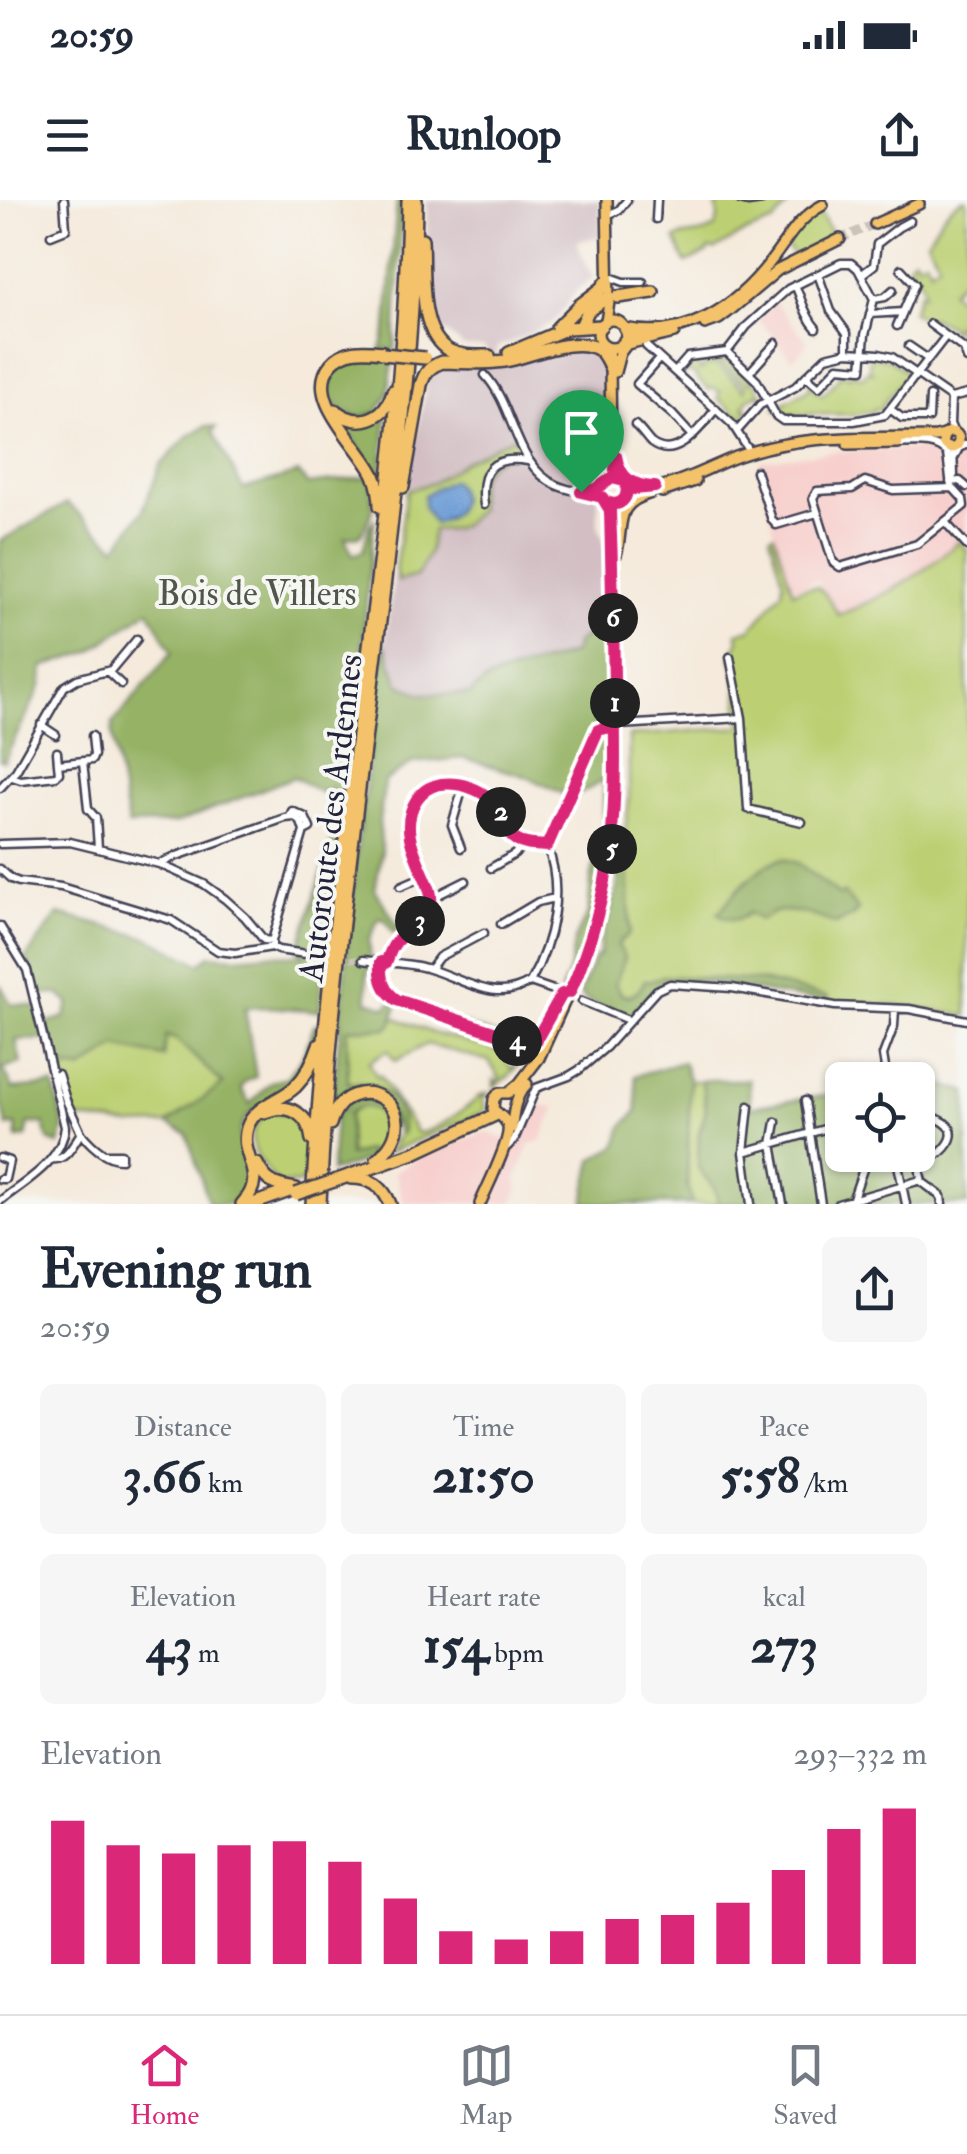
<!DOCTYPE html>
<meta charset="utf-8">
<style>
:root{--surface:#fff;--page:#f6f6f7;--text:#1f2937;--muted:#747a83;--line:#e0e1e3;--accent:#db2777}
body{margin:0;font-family:"IM FELL Double Pica",serif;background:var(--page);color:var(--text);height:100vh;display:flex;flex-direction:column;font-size:38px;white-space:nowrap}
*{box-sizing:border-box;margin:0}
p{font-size:32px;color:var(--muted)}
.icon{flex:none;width:55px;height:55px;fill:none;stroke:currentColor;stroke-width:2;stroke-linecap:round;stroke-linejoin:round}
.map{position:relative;height:1004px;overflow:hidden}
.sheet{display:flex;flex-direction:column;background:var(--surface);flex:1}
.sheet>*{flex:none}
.buttons{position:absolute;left:825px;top:862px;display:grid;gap:20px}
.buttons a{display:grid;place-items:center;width:110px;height:110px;border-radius:15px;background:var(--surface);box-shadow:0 2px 8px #0004;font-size:50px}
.pin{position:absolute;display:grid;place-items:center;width:85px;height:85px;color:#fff;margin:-102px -42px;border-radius:50% 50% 50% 0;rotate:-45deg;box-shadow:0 0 10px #0007}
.pin .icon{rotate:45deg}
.km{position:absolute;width:50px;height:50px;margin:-25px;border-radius:50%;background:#222;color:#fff;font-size:28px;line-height:50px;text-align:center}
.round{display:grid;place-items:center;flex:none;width:105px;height:105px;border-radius:15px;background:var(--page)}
.summary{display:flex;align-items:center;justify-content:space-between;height:170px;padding:0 40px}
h1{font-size:55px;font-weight:700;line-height:75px}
.metrics{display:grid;grid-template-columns:repeat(3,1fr);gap:15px;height:170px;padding:10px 40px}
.metrics div{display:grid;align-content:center;border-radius:15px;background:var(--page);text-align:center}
.metrics b{font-size:50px;font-weight:700}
.metrics small{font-size:28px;font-weight:400}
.metrics p{font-size:28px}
.chart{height:280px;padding:20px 40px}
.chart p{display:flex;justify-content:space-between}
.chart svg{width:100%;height:180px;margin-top:10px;stroke:var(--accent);stroke-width:6}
.status{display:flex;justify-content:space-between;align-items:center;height:70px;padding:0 50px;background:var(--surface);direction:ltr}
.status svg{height:28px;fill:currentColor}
header{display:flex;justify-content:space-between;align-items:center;height:130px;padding:0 40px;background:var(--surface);font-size:45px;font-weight:700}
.menu{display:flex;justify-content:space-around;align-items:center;height:140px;border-top:2px solid var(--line);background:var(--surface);font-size:28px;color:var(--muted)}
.menu a{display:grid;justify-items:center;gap:5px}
.menu .active{color:var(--accent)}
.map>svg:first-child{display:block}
.built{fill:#f7d0cd}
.industrial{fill:#d2bec3}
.green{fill:#bcd073;stroke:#6f7957;stroke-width:2.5}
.forest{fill:#95b265;stroke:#5c6a50;stroke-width:2.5}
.water{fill:#6c9bd5;stroke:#475e88;stroke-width:2.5}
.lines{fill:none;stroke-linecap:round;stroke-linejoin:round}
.stream{stroke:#6c9bd5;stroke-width:2.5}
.minor-tunnel{stroke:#cbc2bb;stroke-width:6;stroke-dasharray:6 3;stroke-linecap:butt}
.major-tunnel{stroke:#cbc2bb;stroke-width:9;stroke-dasharray:9 4.5;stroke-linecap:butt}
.minor-casing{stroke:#424053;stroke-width:11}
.major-casing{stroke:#424053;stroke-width:14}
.highway-casing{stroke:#424053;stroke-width:16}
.minor{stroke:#fff;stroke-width:6}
.major{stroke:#f3c26a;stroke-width:9}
.highway{stroke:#f3c26a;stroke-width:11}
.highway-bridge-casing{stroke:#424053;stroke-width:16;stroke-linecap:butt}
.highway-bridge{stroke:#f3c26a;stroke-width:11}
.route-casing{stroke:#fff;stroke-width:20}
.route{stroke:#db2777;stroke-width:12}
.labels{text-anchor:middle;stroke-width:8;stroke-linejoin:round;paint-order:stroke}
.park-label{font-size:35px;fill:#50564c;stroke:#f6f6f2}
.street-label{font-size:35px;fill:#22223b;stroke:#f6f6f2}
</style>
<div class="status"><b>20:59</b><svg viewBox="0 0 49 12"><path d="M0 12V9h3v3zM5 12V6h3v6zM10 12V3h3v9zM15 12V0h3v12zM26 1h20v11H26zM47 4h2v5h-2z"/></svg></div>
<header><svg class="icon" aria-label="menu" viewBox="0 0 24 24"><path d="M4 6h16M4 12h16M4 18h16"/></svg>Runloop<svg class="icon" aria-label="share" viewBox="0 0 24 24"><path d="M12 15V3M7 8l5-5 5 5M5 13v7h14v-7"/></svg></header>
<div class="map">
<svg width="967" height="1004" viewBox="0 0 967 1004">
<rect width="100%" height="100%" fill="#f6f6f2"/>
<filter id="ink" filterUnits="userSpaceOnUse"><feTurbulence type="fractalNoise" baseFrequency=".01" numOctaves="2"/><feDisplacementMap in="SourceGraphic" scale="20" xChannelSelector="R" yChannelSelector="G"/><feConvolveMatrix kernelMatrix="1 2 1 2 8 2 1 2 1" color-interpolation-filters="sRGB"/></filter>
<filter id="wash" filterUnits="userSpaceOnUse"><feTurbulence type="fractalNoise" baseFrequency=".0048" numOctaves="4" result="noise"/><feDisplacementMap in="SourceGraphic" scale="40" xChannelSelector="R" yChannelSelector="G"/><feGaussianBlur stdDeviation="2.25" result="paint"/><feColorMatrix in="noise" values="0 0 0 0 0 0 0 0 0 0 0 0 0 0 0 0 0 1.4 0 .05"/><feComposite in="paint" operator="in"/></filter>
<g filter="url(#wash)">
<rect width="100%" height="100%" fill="#f5eadb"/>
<path class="built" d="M 775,102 L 808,142 L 801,152 L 792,160 L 758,119 Z
M 967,247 L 967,366 L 848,432 L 817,379 L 794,389 L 774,331 L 758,268 L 761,261 L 836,251 Z
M 531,905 L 556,907 L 541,941 L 530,944 L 516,980 L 519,988 L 512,1004 L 404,1004 L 395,972 L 417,958 L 485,932 L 513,942 Z"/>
<path class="industrial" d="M 426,0 L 600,0 L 600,36 L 576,42 L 593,78 L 576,90 L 565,108 L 553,122 L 510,143 L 498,146 L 496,153 L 497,164 L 537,154 L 572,150 L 590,151 L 601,156 L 604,166 L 607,263 L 603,277 L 598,284 L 598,325 L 607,351 L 603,376 L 610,426 L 589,434 L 576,443 L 575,452 L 560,459 L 522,468 L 478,483 L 471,494 L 452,495 L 421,494 L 399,484 L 385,445 L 402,315 L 428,177 L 435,169 L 489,153 L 483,147 L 464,147 L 446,132 L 434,129 L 431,122 Z"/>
<path class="green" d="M 716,0 L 729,0 L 748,5 L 769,0 L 792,0 L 774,22 L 742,34 L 715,50 L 710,49 L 707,53 L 686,63 L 675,39 C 685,33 700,38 716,27 L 718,18 Z
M 964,0 L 967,0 L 967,73 L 951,91 L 967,107 L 967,143 L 956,134 L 958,128 L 956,125 L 950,132 L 951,128 C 944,122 937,122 931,117 L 928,121 L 912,112 L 920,92 L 923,94 C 925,80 915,76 908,64 L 914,57 L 918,63 L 925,59 L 931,69 L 939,62 L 927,41 C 937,25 946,6 964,0 Z
M 817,11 L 820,12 L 834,39 L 796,57 L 787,48 L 789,37 Z
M 725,155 L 723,158 L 726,157 L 729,162 L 735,164 L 734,167 L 737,166 L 740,169 L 740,172 L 744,172 L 743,174 L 751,180 L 750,182 L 754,181 L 763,197 L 760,194 L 749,198 L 744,207 L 750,211 L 741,218 L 718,198 L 720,192 L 712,188 L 709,190 L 696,178 L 696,175 L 687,171 L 683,175 L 680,172 L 683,168 L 685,170 L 692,166 L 695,161 L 693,159 L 697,158 L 699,170 L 703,170 L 703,166 L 717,164 L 745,190 L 746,185 L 718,160 L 703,162 L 702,157 Z
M 876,156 L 891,160 L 908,173 L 882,205 L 883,212 L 882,209 L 874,209 L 873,212 C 865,212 859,214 852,215 C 842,215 829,213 821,215 L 819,213 C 809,216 795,214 785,215 L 782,212 L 783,207 L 776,210 L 775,208 L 807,190 L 810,186 L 809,182 L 817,192 L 823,195 L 841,175 L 839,171 L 845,172 L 845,175 L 850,177 L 852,171 L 855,171 L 856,176 L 865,176 L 865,172 L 872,172 L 869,170 L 870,159 Z
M 515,236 L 522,255 C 485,253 474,276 478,310 C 461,329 458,330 433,330 L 429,353 L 417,376 L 398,381 L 395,369 L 407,290 L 433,283 L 465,261 Z
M 774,334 L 793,392 L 804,388 L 818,387 L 825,394 L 839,415 C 888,395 920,376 960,341 L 967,350 L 967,816 L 897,805 L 828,802 L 709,783 L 664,782 L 649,797 L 583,798 L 580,793 L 594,759 L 600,754 L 600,743 L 617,689 L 629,601 L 629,536 L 741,527 L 735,464 L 731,458 L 739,440 L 737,433 L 751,429 L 782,391 L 783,380 L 770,336 Z
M 398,802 L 532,847 L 509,876 L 494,887 L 494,880 L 496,882 L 500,879 L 489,861 L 427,844 L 395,861 L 388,850 L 369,862 L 377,877 L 380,875 L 417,933 C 433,933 471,906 480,895 L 488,893 L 482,899 L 486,909 L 480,914 L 387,953 C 397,938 406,928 399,910 L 348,884 L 346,828 L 388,828 L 394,817 L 433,833 L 494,849 L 501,854 L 512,869 L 529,848 Z
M 165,836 L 176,839 L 224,885 L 167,924 L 129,925 L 74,918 L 61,867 L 81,870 L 116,847 L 164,857 Z
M 690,881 L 702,881 L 706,911 L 699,933 L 698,967 L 715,989 L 718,1004 L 692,1004 L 687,984 Z
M 369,906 C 385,913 386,924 389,940 L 372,958 L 349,956 L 349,914 L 359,907 Z
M 269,912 L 295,914 L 310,940 L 307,980 L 296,984 L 279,984 C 258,962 237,935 269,912 Z"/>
<path class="forest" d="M 397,0 L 402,0 L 395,150 L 381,149 L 387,127 Z
M 360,157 L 390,160 L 393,162 L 388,195 L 377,212 L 359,218 L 335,206 C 321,179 334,165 360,157 Z
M 387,214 L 380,282 L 340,219 Z
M 206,226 L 216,227 L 213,232 L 243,289 L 299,273 L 307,284 L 370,277 L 373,311 L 360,336 L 345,338 L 353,355 L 363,351 L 369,327 L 374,320 L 359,481 L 323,760 L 320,811 L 267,807 L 245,808 L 256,876 L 244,883 L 241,889 L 250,904 L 271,882 L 286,878 L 302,858 L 315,824 L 318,824 C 312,862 302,877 270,899 C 263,904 251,910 246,918 C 225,949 270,964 237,1004 L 209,1004 L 187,934 L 167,924 L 223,884 L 176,839 L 166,836 L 164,857 L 116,847 L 81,870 L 61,867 L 45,823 L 65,817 L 69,803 L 59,794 L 37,794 L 26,758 L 58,714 L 149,738 L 200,764 L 210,755 L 236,757 L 269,754 L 306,756 L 298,751 L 338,621 L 332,586 L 322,593 L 294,577 L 177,623 L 128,625 L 112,532 L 113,523 L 172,452 L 149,410 L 90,452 L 43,467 L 42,484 L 4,561 L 0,560 L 0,341 L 67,303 L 116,347 L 142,312 L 160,266 L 188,236 Z
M 610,426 L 611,523 L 608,526 L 594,526 L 595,533 L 568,596 L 525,576 L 463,558 L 412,563 L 385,581 L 379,621 L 382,651 L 375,690 L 399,728 L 394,734 L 385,720 L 379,718 L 369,740 L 371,763 L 367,775 L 367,801 L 387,807 L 393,799 L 398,801 L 392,823 L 388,828 L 347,829 L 348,883 C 379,880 404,900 402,933 L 399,933 L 383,897 L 339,902 L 333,901 L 358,641 L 385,445 L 399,484 L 421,494 L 471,494 C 486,470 548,465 575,452 L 576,443 L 589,434 Z
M 602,534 L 606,534 L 611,538 C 611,609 609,676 585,743 C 579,760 574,779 564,792 L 561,791 L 569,771 L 575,739 L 588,713 L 591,679 L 603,624 L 604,580 L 571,599 L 597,538 Z
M 622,654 L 628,658 L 630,732 L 627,737 L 621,740 L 618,745 L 625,758 L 615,784 L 622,795 L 630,796 L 640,789 L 645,780 L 650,781 L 663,776 L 761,781 L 828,797 L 828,802 L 709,783 L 664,782 L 656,788 L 629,817 L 587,801 L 580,793 L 594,759 L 600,754 L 600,743 L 617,689 Z
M 784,659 L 798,663 L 840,696 L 844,693 L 858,710 L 853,716 L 835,724 C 821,717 791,708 775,712 C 770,714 765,718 760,720 L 749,713 C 738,722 728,721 718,713 C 733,695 761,661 784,659 Z
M 0,784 L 11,804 L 35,806 L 44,839 L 16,840 L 21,863 L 3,868 L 13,889 L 54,885 L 64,926 L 59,945 L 48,940 L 44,924 L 29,923 L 26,937 L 17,938 L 16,925 L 7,926 L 0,894 Z
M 683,862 L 690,881 L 687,984 L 692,1004 L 585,1004 C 584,989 591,974 593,959 L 617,946 L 623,926 L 637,911 L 635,876 Z
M 713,880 L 749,880 L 750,907 L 842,893 L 842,955 L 918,955 L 918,881 L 963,890 L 967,892 L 967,1004 L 718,1004 L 715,989 L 698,968 L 699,933 L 706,911 L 702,881 Z
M 353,899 L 377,899 L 393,916 L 390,940 L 386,938 L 386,919 C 375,906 361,902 349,914 L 349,956 L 368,950 L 372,958 L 331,972 L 335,918 Z"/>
<path class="water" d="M 452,280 C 469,299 456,318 434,324 L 424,307 L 424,295 Z"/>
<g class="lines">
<path class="stream" d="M 777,6 L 784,0"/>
</g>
</g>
<g filter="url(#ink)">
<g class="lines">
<path class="minor-tunnel" d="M 306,754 L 363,760"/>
<path class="major-tunnel" d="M 840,39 L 875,24"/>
<g class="minor-casing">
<path id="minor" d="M 740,0 L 748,2 L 762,0
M 607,15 L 619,10 L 627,0
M 656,19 L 657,0
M 51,35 L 66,29 L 64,0
M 818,74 L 831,111 L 847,133 L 847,152
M 861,75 L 874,65 L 877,44 L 899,27 L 910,21
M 613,78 L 624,82 L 643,82
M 795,85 C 802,100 805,116 816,128
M 874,99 L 885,97 L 893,90
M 870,114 L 903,112
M 930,124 L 964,149 L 967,159
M 897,126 L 915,84 L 901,69
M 646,146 L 732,224 L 750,252
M 909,146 L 928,159
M 727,152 L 747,126 L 788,89 L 841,63 L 851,63 L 858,69 L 874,99 L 865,135 L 862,169 L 838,167 L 819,187 L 806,176
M 727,152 L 757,181 L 776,216 L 783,221 L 854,221 L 885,215 L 946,136
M 659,159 L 637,184 L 672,214 L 692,236
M 675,172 L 688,157 L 727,152
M 749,173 L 776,143
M 485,175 C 515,207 514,265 556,285 C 571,292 587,292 602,297
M 951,198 L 950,224 L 954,233
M 951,198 L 967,194
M 890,209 L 902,218 L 929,218 L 930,196
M 635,225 C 642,231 646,238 651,243 C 677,263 701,226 716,209
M 738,230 L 760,205 L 795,187 L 826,157 L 847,152 L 879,154 L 892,157 L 951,198
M 894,244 C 912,244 935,239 947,254
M 947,254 L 951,287
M 954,258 L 959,248 L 967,244
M 756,271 L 772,320 L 776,325 L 817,313
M 951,279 L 954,275 L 953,248
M 865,281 L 893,290 L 953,288 L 963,299 L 964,306 L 917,344 L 840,367 L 833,362 L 813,298 L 817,291 L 852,289 Z
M 950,282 L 960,281 L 967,287
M 484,305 C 479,270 493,255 528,261
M 945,322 L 967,346
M 730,457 L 742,518 L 748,609 L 802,622
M 107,471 L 121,484
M 41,525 L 56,535
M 619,525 L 742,518
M 57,552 L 58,564
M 83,562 L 88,609 L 96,618 L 98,648
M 12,577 L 21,580 L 56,576 L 59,573 L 58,564 L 92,560 L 94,555 L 92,536
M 0,588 L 16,571 L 64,487 L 77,479 L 111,470 L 137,439
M 290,616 L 292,611 L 305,617 L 310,628 L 304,631
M 0,644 L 70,642 L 159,664 L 204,684 L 225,699 L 245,717 L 264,740 L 272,741 L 272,747
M 461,648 L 452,625 L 463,587
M 159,664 L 174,657 L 285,618 L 295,617 L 301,622 L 304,631 L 272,741
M 491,668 L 515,654 L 523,643
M 0,669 L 11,679 L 19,682 L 61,687 L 171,720 L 218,751 L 235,753 L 272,747 L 278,750 L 306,754
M 401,686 L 424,676
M 432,698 L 466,681
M 501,724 L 538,702 L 555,698
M 0,726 L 27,770 L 65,927 C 62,962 25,981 0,1001
M 363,760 C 383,763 406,762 426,768 C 463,778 494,805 530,782 L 559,792 L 564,798
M 381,762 C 380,779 383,790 397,799 L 527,844 L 535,842 L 562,794
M 387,763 C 389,755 391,747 397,740 C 411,725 430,720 432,696 C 421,664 392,624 421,594 C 440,573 483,587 498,607 C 505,618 504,633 516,640 C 525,646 537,645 547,646
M 430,769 L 439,757 L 484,733
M 530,782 C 553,742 564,689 547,646 L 599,530
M 582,801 L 628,820
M 887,880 L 883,855 L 894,826 L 895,809
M 805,901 L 821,1004
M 749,906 L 744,952 L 751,1004
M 918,914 C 940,917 967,928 941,952 C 935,957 926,959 922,966 C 918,972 921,975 922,982 L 941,996 L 942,1004
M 776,922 L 772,944 L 783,1004
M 81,933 C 91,945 106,959 121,959 L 121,954 L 105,954
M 507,947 L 514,940 L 536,888 L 569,876 L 579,870 L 606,847 L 657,790 L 670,784 L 732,788 L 835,806 L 909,809 L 967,820
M 744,952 L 842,924
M 896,955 L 906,1004
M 0,958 L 9,961 L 5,979 L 0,979
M 52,959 C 67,961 73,944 81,933 L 66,900 L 58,874
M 852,1001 L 868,955
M 838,1004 L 921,980"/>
</g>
<g class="major-casing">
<path id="major" d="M 875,24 L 919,4
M598 134a14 14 0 1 1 28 0a14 14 0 1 1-28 0Z
M 606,122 L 609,102 L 607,0
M 705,124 L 719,119 L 727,113 L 778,70 L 840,39
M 624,128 C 685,141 735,108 771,61 C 788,39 798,18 823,5
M 624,140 L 646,135
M 615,172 L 620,153 L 627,144 L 674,133
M943 240a8 8 0 1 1 16 0a8 8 0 1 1-16 0Z
M 848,244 L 898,243
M 615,264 C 615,276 625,281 627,292 L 619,306 L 616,332
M 625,285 C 654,300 708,267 736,257 C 800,233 869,238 936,237 L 945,235
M 662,292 L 695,281
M 616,355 C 625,324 612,305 651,293
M 512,928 C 513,912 515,896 527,884
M 480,1004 C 486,989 511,941 508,927 C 507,919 499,915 493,909 L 494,899 L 499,893 L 508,893 L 519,884 L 539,858 L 584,759 L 605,692 L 612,646 L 616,600 L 612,351 L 610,310 L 602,297 L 601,290 L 608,280 L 611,264 L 610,157 L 607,147"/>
</g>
<g class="highway-casing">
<path id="highway" d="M 422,39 C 424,71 417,134 450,151 C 462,157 476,156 489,156
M 618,97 L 653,92
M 582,124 L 588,111 L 605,99
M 557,128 L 581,104 L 602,88 L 608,80
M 509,153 L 568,128 L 601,126
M 335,210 C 358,229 385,220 393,191
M 403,287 L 421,185 C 425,172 429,167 442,162 C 463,163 484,164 505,161 C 529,157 574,135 598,149 C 605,154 607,161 611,169
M 380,306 C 380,295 378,285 374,275 C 360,245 303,198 331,164 C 345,148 364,150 383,152
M 265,912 C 289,902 309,914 312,940
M 330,924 C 348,861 436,907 377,960
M 257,964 C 266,983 276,986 296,989
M 351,978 C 371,978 383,986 390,1004
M 337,980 L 414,953 L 497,914
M 242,1004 C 270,975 238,957 247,928 C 254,906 280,901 295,887 C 307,875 314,860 319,845
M 253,1004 L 292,990
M 312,1004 C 322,815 347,626 370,438 C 388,293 406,147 408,0
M 320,1004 C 329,790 362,576 387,363 C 401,242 415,121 416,0"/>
</g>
<use href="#minor" class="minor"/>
<use href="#major" class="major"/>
<use href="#highway" class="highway"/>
<g class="highway-bridge-casing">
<path id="highway-bridge" d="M 383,154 L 425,158
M 296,994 L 337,980"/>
</g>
<use href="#highway-bridge" class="highway-bridge"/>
</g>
</g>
<g class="lines" filter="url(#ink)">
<g class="route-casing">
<path id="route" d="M 581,292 L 602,297 L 610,310 L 615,526 L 598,530 L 547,646 C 537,645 525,646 516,640 C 504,633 505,618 498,607 C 481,584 435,572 417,599 C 399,626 415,654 426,680 C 429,687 432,694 431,702 C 429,722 407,728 396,742 C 391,748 389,755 386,763 L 381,762 C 380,779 383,790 397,800 L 530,844 L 535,842 L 562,794 L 570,792 C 620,679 616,595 614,475 C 613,421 613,368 610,314 C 610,310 609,306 607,302 C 620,308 629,298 626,286 L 634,289 L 655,287 C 633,286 620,279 616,256 L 615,270 L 620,280 L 612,278 L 596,289 L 581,292"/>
</g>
<use href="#route" class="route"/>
</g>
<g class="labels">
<g class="park-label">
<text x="257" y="405">Bois de Villers</text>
</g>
<g class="street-label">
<text transform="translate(330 618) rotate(-83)" y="12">Autoroute des Ardennes</text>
</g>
</g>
</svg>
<div class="buttons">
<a><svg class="icon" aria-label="locate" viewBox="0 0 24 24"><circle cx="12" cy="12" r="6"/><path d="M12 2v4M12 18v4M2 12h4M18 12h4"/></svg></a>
</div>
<div class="pin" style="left:581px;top:292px;background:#1e9e55"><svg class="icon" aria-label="arrive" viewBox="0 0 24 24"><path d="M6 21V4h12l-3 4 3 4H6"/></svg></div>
<b class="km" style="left:615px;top:503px">1</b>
<b class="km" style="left:501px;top:612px">2</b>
<b class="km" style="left:420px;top:721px">3</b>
<b class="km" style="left:517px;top:841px">4</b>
<b class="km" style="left:612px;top:649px">5</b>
<b class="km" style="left:613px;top:418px">6</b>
</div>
<section class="sheet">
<div class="summary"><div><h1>Evening run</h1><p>20:59</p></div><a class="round"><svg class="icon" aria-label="share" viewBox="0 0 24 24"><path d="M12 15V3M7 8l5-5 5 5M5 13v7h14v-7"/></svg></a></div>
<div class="metrics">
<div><p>Distance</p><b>3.66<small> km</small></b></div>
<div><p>Time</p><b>21:50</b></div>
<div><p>Pace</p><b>5:58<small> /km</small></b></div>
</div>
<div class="metrics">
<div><p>Elevation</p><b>43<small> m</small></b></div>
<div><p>Heart rate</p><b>154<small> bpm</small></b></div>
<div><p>kcal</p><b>273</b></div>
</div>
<div class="chart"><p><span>Elevation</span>293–332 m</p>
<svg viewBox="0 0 160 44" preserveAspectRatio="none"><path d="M5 44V9M15 44V15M25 44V17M35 44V15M45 44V14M55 44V19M65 44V28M75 44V36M85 44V38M95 44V36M105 44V33M115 44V32M125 44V29M135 44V21M145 44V11M155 44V6"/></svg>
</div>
</section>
<nav class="menu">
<a class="active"><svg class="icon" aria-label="home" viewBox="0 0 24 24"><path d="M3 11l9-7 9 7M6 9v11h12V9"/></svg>Home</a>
<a><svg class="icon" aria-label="map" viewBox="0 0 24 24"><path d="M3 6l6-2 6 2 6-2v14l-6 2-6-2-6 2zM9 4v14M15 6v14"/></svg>Map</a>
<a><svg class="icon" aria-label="saved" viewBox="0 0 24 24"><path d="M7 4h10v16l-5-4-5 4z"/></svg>Saved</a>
</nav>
